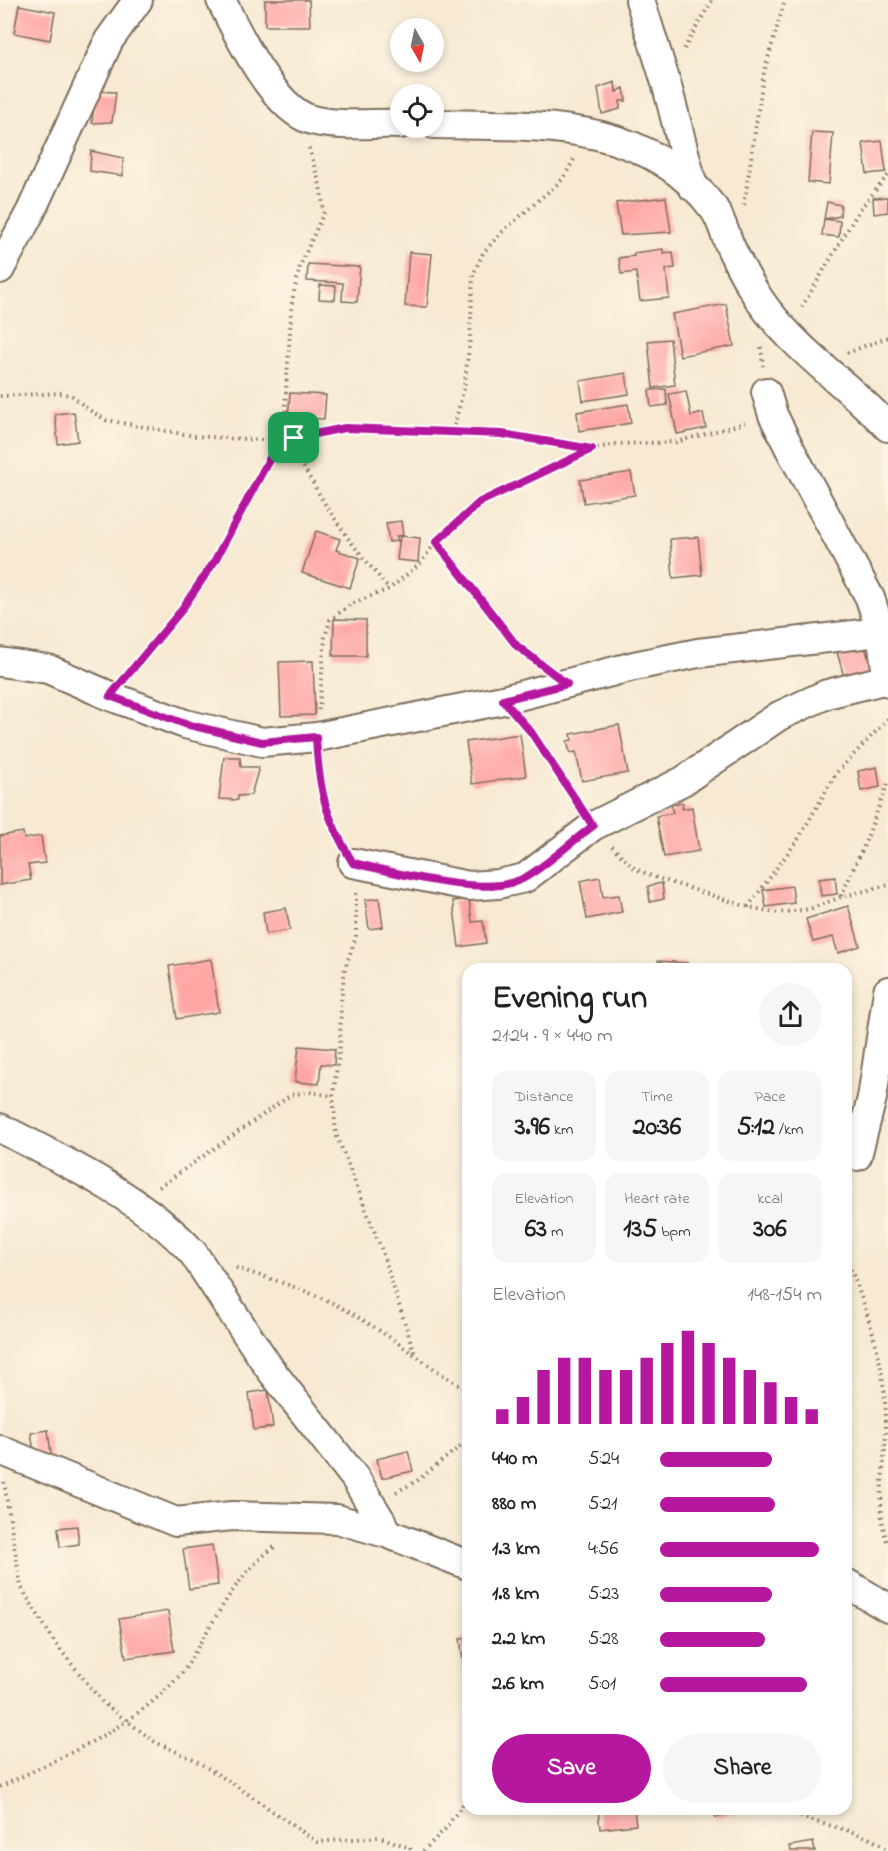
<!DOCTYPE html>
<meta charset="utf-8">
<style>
:root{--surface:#fff;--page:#f6f6f6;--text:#222;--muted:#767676;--accent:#b5179e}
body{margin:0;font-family:"Indie Flower",sans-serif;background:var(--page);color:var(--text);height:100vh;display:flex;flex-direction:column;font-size:22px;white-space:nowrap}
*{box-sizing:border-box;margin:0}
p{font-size:20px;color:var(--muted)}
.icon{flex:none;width:33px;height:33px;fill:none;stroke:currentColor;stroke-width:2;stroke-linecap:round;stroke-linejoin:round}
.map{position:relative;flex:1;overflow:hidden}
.panel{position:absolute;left:462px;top:963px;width:390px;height:852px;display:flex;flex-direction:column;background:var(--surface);border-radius:18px;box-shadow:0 3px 9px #0003}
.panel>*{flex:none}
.needle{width:39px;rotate:171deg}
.controls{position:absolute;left:390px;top:18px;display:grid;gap:12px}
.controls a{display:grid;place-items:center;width:54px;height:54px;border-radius:50%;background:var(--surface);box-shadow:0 3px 9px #0003;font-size:30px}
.pin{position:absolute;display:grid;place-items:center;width:51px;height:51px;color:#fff;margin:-26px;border-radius:12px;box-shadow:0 3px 9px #0006}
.round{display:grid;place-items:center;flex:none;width:63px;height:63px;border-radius:32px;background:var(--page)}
.headline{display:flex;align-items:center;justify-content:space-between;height:102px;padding:0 30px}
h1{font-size:33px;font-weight:700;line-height:45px}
.stats{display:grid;grid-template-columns:repeat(3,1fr);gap:9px;height:102px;padding:6px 30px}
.stats div{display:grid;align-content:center;border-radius:15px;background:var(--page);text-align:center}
.stats b{font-size:26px;font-weight:700}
.stats small{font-size:16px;font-weight:400}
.stats p{font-size:16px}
.chart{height:168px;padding:12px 30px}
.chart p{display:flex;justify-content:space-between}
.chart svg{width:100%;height:108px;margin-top:6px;stroke:var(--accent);stroke-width:6}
.button{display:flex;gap:12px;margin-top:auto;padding:12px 30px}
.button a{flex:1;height:69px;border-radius:36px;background:var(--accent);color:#fff;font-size:24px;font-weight:700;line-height:69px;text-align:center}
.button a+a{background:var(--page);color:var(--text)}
ul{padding:0 30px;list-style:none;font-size:20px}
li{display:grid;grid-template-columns:96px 72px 1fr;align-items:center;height:45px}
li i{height:15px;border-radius:8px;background:var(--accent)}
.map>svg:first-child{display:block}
.building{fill:#ffa6a5}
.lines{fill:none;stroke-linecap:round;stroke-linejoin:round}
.street-casing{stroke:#7d6d5d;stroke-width:32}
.path{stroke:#7d6d5d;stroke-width:4;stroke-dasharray:1.5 4.5;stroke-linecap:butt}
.street{stroke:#fff;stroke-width:28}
.route-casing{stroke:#fff;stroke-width:12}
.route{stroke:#b5179e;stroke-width:8}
</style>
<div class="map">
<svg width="888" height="1851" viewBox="0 0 888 1851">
<rect width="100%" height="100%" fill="#fcf5e5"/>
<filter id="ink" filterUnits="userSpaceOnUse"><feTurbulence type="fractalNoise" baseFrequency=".0167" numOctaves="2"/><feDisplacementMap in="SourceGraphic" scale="12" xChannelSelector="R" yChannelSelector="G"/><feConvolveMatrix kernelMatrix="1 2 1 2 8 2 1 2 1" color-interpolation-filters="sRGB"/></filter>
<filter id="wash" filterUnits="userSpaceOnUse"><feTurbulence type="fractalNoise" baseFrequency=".008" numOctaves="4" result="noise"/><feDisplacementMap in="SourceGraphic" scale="24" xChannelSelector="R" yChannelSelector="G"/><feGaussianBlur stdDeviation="1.35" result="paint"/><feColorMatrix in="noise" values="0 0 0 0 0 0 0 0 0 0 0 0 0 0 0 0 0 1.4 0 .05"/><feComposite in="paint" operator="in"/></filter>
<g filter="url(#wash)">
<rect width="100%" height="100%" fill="#f7e9d2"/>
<g id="blocks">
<path class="building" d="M 265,0 L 309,0 L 310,26 L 265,26 Z
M 19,5 L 55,12 L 50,40 L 14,33 Z
M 615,82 L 616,92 L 624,88 L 626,101 L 620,101 L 620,109 L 602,114 L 598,88 Z
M 95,91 L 116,92 L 112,122 L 92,123 Z
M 812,132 L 833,133 L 829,184 L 808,182 Z
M 882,141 L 886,172 L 867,174 L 863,143 Z
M 91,151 L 123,158 L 123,176 L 90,171 Z
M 666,197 L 671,232 L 621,235 L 616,203 Z
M 888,197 L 888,212 L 874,214 L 873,198 Z
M 827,202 L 841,205 L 840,216 L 824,219 Z
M 824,219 L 840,221 L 839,237 L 822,235 Z
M 663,249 L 663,253 L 673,252 L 675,268 L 666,269 L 669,298 L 640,301 L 636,272 L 621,274 L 619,258 L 634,256 L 634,253 Z
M 409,252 L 432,254 L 427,307 L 405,306 Z
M 308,264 L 360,267 L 357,302 L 342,301 L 343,283 L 307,281 Z
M 320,285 L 336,286 L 335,300 L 319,299 Z
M 726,304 L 734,346 L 680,356 L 672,314 Z
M 670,339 L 675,385 L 653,388 L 648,341 Z
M 626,373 L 629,394 L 583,401 L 580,381 Z
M 666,389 L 667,405 L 651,407 L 649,390 Z
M 686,391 L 691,416 L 703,413 L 706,428 L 677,434 L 669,394 Z
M 290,393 L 326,395 L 324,419 L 288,417 Z
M 628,404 L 631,423 L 579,431 L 577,412 Z
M 74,412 L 78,441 L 58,444 L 55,414 Z
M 631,472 L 635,495 L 584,503 L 580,480 Z
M 401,521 L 403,535 L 396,536 L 398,541 L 389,542 L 386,523 Z
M 316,531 L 340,539 L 336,550 L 360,558 L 350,588 L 302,573 Z
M 400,536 L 420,538 L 418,562 L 397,560 Z
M 698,537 L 702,575 L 673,578 L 670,539 Z
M 334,619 L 366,620 L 366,656 L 333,656 Z
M 864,644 L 868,657 L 876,656 L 881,674 L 846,684 L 837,652 Z
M 313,661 L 315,715 L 281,716 L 279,662 Z
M 619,725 L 628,773 L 582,781 L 576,752 L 570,753 L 567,741 L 572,740 L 571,734 Z
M 520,734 L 526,776 L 472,784 L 466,742 Z
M 224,757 L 240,757 L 241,767 L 259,767 L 251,795 L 238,796 L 238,800 L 219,799 Z
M 877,767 L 880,787 L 861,791 L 858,771 Z
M 683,803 L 682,809 L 692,807 L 699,851 L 664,857 L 656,816 L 673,813 L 671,805 Z
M 23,832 L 24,839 L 41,836 L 45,863 L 28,865 L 31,880 L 0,885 L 0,836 Z
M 600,877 L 603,897 L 619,895 L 622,912 L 587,919 L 580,881 Z
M 835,877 L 837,894 L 821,896 L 819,879 Z
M 662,883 L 664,899 L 650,902 L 648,886 Z
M 792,886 L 794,903 L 766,907 L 763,890 Z
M 379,898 L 383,927 L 369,929 L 365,900 Z
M 469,899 L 472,922 L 483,921 L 486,943 L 459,947 L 453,901 Z
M 848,906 L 860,946 L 838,953 L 833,937 L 813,942 L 806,919 Z
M 286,908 L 290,930 L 266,934 L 263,912 Z
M 211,959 L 219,1012 L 177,1019 L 169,966 Z
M 658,961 L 687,963 L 686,969 L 658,969 Z
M 299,1046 L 335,1049 L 334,1065 L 321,1064 L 319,1084 L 295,1082 Z
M 268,1390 L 273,1427 L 254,1430 L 249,1393 Z
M 48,1430 L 52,1462 L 36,1464 L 31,1433 Z
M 408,1451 L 413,1471 L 382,1478 L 377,1459 Z
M 77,1526 L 79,1544 L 60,1547 L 58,1528 Z
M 212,1545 L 218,1585 L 189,1589 L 183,1549 Z
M 168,1611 L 174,1651 L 126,1658 L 119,1619 Z
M 468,1638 L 468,1667 L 464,1668 L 460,1639 Z
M 598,1809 L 634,1809 L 636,1825 L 600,1829 Z
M 713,1809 L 738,1809 L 738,1811 L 716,1818 Z
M 813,1842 L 815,1851 L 791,1851 L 789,1846 Z"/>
</g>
</g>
<g filter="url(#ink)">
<use href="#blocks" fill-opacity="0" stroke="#7d6d5d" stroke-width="1.5"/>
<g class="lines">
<g class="street-casing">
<path id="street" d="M 221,0 C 237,33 274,110 312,120 C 339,127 372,123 400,124
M 640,0 L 667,86 L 693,187
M 434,124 C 536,126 645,117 714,209 C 721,219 725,234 730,246 C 740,267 752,291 767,310 C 801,354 849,386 888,427
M 0,269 L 31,211 L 109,40 L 138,0
M 766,392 L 773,415 L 790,449 L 870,598 L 881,632 L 888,682
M 0,662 L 48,669 L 110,696 L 185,724 L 262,742 L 317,737 L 503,700 L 634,666 L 698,653 L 888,631
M 353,863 L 469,886 L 498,884 L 525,878 L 593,826 L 683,781 L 779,716 L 827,694 L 888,679
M 0,1128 C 65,1161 144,1199 193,1253 L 270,1369 L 355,1478 L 389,1534
M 857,1156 L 872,1098 L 888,991
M 0,1450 L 176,1522 L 232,1516 L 337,1519 L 389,1534 L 468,1565
M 846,1583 L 888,1608"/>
</g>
<path class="path" d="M 684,49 L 712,0
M 309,148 L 320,185 L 324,212 L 300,266 L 292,301 L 285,407 L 302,464 L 323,501 L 350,541 L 389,589
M 744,205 L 764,72 L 785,0
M 802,307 L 858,212 L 888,175
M 761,347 L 763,366
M 847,353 L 888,337
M 0,396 L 62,393 L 72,396 L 89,410 L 106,420 L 194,436 L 279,441 L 332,429 L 453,431 L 502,433 L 592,449
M 453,431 L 464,388 L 470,339 L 473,275 L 483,253 L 501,233 L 563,179 L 574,159
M 436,542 L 517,646 L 538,662
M 128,673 L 180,612 L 215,562 L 279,441
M 319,710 L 325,637 L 330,620 L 351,604 L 389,589 L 419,565 L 436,542 L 480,502 L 592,449 L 617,444 L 676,442 L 745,423
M 523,723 L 578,803
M 318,765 C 319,794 328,816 340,841
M 612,846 L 632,867 L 651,876 L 748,907 L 778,913 L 810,909 L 841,897 L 888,885
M 356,893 L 356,937 L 345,968 L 341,1002 L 340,1045 L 333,1096 L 336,1134 L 381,1248 L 414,1352
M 841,896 L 863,848 L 888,783
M 748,907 L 799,838 L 837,772 L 888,719
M 159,1187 L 291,1095 L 309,1092 L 333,1096
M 846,1258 C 869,1313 886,1366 886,1426 C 886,1464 874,1509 888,1544
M 236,1268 C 271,1279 308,1290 340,1307 C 386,1331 424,1364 468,1391
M 4,1482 L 21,1587 L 55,1643 L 103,1703 L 155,1742 L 193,1759 L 235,1785 L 317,1842 L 380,1837 L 410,1848 L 411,1851
M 396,1492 L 417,1481 L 468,1440
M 0,1787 C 63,1756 134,1728 181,1674 C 189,1665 194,1653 200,1643 C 222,1607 241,1570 276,1546
M 784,1809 C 820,1829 856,1825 888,1850
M 423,1851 L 445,1829 L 468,1797"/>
<use href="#street" class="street"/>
</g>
</g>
<g class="lines" filter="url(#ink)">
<g class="route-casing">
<path id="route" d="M 345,428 L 502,434 L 592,449 L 480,502 L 436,542 L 517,646 L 567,684 L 503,700 L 531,732 L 593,826 C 572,841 547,865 526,877 C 488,900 395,872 353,863 C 325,816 319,792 316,737 L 262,742 L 185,724 L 110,696 L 180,612 L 214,562 L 279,441 Z"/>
</g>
<use href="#route" class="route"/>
</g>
</svg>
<div class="controls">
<a><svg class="needle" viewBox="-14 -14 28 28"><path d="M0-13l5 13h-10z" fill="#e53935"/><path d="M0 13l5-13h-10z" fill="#767676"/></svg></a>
<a><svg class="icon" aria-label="locate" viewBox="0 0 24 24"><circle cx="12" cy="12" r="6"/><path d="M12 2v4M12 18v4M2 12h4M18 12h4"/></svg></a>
</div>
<div class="pin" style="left:294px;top:438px;background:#1e9e55"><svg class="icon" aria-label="arrive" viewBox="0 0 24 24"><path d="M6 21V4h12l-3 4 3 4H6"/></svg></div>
<section class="panel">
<div class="headline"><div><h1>Evening run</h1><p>21:24 · 9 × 440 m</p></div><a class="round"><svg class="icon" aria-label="share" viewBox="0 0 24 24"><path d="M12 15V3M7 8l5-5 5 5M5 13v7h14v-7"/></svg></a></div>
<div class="stats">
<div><p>Distance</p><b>3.96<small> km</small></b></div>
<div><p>Time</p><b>20:36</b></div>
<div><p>Pace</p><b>5:12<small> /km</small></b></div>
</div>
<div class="stats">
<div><p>Elevation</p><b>63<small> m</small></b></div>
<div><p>Heart rate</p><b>135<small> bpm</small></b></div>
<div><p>kcal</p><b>306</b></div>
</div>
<div class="chart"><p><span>Elevation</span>148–154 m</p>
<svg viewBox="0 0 160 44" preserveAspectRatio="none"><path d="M5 44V38M15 44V33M25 44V22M35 44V17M45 44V17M55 44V22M65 44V22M75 44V17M85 44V11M95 44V6M105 44V11M115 44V17M125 44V22M135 44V27M145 44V33M155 44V38"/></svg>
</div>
<ul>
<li><b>440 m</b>5:24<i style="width:69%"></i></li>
<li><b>880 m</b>5:21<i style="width:71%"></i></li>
<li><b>1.3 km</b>4:56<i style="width:98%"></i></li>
<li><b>1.8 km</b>5:23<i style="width:69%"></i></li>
<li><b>2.2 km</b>5:28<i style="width:65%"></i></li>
<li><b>2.6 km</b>5:01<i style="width:91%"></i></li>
</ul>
<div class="button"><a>Save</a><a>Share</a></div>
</section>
</div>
